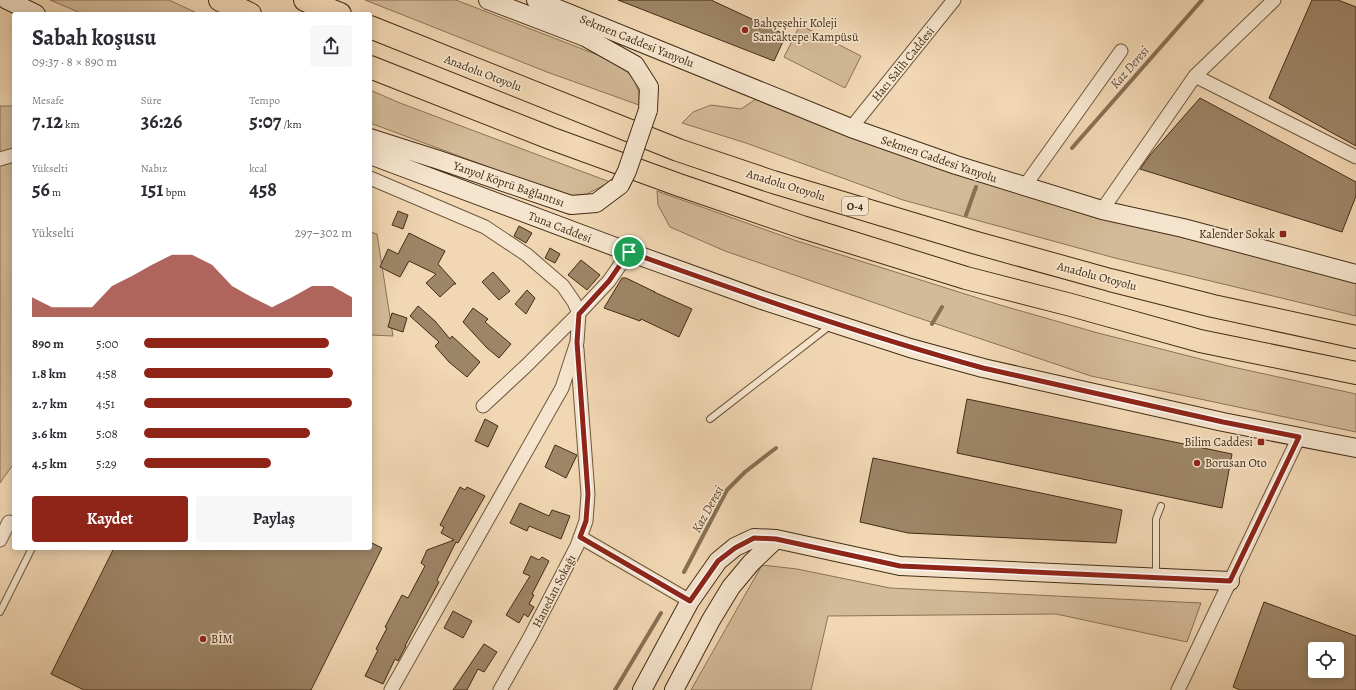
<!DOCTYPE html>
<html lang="tr">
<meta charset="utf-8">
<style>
:root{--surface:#fff;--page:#f7f7f7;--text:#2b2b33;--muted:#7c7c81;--accent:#8f2418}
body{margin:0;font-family:Alegreya,serif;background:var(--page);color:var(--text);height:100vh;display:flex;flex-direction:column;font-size:15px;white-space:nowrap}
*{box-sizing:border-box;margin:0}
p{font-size:13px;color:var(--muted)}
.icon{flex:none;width:22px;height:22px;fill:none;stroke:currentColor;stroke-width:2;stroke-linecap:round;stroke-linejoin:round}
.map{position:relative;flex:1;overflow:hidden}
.details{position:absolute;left:12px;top:12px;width:360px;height:538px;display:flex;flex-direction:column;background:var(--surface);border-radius:4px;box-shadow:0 2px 10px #0003}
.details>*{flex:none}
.buttons{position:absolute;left:1308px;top:642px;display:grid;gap:8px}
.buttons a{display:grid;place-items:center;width:36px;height:36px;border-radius:4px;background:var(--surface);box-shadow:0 2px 10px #0003;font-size:20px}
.pin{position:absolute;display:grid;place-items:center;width:34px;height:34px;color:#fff;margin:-17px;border:2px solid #fff;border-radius:50%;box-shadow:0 1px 4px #0007}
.round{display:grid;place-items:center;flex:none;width:42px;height:42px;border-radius:4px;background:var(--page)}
.head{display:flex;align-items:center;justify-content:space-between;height:68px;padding:0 20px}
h1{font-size:22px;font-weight:700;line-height:30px}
.figures{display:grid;grid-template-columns:repeat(3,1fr);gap:6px;height:68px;padding:4px 20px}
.figures div{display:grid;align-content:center}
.figures b{font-size:20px;font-weight:700}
.figures small{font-size:11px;font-weight:400}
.figures p{font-size:11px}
.chart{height:112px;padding:8px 20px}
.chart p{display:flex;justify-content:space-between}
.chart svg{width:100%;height:72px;margin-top:4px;fill:var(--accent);opacity:.7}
.action{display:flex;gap:8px;margin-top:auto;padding:8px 20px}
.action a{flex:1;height:46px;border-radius:4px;background:var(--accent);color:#fff;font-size:16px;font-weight:700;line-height:46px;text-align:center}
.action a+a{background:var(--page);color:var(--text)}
ul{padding:0 20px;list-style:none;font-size:13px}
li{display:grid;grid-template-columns:64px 48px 1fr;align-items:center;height:30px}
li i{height:10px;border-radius:5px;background:var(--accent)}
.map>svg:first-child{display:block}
.green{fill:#d3ba98;stroke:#8b7356}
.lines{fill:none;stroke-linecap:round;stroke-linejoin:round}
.stream{stroke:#887053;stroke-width:4}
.building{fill:#9d8567;stroke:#432c15;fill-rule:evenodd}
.lane-casing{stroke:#6e573c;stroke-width:8}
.street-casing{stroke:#6e573c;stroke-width:15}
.secondary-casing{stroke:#432c15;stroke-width:20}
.highway-casing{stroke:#432c15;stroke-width:24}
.lane{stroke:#f6e5ce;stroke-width:6}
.street{stroke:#f6e5ce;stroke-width:13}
.secondary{stroke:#f6e5ce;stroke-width:18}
.highway{stroke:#f1d7b3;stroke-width:22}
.secondary-bridge-casing{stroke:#432c15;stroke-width:20;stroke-linecap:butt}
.secondary-bridge{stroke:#f6e5ce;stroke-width:18}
.route-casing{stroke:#fff;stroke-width:8}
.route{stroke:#8f2418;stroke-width:5}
.poi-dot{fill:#8f2418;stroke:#f6e5ce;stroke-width:1.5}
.labels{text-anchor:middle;stroke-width:3.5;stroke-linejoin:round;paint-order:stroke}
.shield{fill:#f6e5ce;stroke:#79644c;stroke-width:1}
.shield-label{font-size:11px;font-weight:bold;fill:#432c15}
.poi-label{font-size:12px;fill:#432c15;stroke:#f6e5ce;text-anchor:start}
.street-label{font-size:12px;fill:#432c15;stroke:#f6e5ce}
.water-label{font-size:13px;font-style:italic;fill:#60482f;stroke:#f6e5ce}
</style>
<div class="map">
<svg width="1356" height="690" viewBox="0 0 1356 690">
<rect width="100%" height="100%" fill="#f1d7b3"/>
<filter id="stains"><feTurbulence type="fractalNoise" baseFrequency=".005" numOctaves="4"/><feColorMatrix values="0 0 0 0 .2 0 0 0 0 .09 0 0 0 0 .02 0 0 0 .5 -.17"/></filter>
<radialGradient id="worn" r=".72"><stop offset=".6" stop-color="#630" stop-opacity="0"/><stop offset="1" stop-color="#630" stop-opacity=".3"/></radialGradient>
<path class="green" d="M 50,0 L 169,0 L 199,14 L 83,14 Z
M 365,0 L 456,0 L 608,59 L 633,76 L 639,93 L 639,105 L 547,72 Z
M 800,25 L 861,56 L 845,88 L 784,57 Z
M 370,90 L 400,103 L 610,182 L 587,194 L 567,196 L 370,123 Z
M 759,97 L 1356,282 L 1356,316 L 1115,258 L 903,200 L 746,143 L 682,123 L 693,112 L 711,105 L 741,109 Z
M 0,106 L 14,106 L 14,463 L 0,483 Z
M 657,191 L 797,241 L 1000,305 L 1098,333 L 1228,366 L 1356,394 L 1356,432 L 1091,376 L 904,313 L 725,251 L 670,227 L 658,205 Z
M 370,232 L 377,234 L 393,336 L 370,335 Z
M 762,565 L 797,569 L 890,588 L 1201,603 L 1187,642 L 1056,614 L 828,616 L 811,690 L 691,690 Z"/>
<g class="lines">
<path class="stream" d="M 1072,148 L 1202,0
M 966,215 L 976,187
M 932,324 L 942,307
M 684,572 L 727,490 L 745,472 L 776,448
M 615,690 L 661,613"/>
</g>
<path class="building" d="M 618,0 L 711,0 L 786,35 L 774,61 Z
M 1312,0 L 1338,0 L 1356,7 L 1356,146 L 1269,98 Z
M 1200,98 L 1356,182 L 1356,196 L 1342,232 L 1140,169 L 1150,155 Z
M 398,211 L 408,215 L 403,229 L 392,225 Z
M 519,226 L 532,233 L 526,243 L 514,236 Z
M 409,233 L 445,251 L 438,264 L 456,284 L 454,284 L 440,297 L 426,283 L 436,274 L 409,261 L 400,277 L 380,267 L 388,249 L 398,254 Z
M 550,248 L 560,254 L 555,263 L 545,258 Z
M 581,260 L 600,275 L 587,290 L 568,275 Z
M 493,272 L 510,291 L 499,300 L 482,282 Z
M 622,278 L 626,278 L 655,292 L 654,292 L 692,309 L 679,337 L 641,319 L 640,321 L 604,308 Z
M 527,290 L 535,298 L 526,314 L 515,304 Z
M 418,306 L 435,321 L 450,339 L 452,336 L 480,362 L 467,377 L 449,362 L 435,346 L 439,342 L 410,316 Z
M 473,308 L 488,319 L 485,322 L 511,344 L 499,358 L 487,348 L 463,322 Z
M 392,313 L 407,318 L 403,332 L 388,327 Z
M 967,399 L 1232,454 L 1222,508 L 957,453 Z
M 485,419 L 498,426 L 488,447 L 475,441 Z
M 555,445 L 577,455 L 566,478 L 545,467 Z
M 873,458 L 1122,510 L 1116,543 L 908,533 L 860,522 Z
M 460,487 L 465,490 L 467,487 L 485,496 L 458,543 L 456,542 L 437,580 L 439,582 L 405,646 L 406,646 L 398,661 L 395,659 L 383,684 L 365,676 L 378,650 L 376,649 L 387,628 L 385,627 L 402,595 L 408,598 L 425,566 L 421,563 L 427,550 L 454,540 L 441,533 L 444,527 L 440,525 Z
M 520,503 L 549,516 L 552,510 L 570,516 L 561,539 L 529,526 L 527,531 L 510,523 Z
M 370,542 L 382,548 L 311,690 L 84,690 L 51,674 L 114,548 L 370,548 Z
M 531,556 L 539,560 L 542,557 L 549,561 L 532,594 L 534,595 L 529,604 L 534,607 L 528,617 L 524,614 L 519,623 L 506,615 L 530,576 L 523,573 Z
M 1264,602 L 1356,636 L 1356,690 L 1240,690 L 1233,687 ZM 1315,649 L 1337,649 L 1337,671 L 1315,671 Z
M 453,611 L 472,621 L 463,638 L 444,628 Z
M 484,644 L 497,652 L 484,672 L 478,669 L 467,690 L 453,690 Z"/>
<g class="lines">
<g class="lane-casing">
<path id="lane" d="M 710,419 L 831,325
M 1156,575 L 1156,519 L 1161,506
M 0,612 L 32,548"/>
</g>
<g class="street-casing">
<path id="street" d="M 1195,76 L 1356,157
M 851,128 L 954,0
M 0,159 L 14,155
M 370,178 L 485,227 L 527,255 L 563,286 L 574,302 L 579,313 L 577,342 L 562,388 L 391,690
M 1024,187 L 1121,51
M 1102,210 L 1195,76 L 1274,0
M 483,406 L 526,366 L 579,313 L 609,281 L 629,252
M 580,537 L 690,601
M 0,540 L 9,522
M 500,690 L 530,637 L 577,546 L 586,521 L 588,494 L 577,349
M 1178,690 L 1299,437"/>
</g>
<g class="secondary-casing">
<path id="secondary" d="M 7,0 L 36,14
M 488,0 L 585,37 L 635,65 L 649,87 L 648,110
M 536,0 L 851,128 L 956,165 L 1102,210 L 1183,228 L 1356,274
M 370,138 L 439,160 L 571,205 L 596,203 L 620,185
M 370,155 L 629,252 L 762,300 L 910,348 L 983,368 L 1223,422 L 1356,448
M 642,690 L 690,601 L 718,561 L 735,547 L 754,538 L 776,539 L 900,566 L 1230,581
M 674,690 L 711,620 L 731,587 L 751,563 L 776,539"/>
</g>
<g class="highway-casing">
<path id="highway" d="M 220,0 L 250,14
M 305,0 L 340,14
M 370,27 L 678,150 L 773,182 L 973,242 L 1110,280 L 1213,306 L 1356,337
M 370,67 L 550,138 L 679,185 L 802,227 L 966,278 L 1071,305 L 1200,341 L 1356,373"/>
</g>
<use href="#lane" class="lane"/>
<use href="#street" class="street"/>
<use href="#secondary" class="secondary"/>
<use href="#highway" class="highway"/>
<g class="secondary-bridge-casing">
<path id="secondary-bridge" d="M 620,185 L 627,171 L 648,110"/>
</g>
<use href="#secondary-bridge" class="secondary-bridge"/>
</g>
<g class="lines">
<g class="route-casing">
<path id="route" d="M 629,252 C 746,294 863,335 983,368 L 1223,422 L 1299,437 L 1230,581 L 900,566 L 776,539 L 754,538 L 735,548 L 718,561 L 690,601 L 580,537 L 586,521 L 588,494 L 577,342 L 579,314 L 609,281 Z"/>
</g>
<use href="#route" class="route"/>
</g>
<g class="poi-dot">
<circle cx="745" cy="30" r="4"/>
<rect x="1279" y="230" width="8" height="8" rx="2"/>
<rect x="1257" y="438" width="8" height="8" rx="2"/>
<circle cx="1197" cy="463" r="4"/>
<circle cx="203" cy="639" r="4"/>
</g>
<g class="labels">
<rect class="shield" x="842" y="197" width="26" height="18" rx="3"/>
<g class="shield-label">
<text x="855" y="210">O-4</text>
</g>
<g class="poi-label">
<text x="753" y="27">Bahçeşehir Koleji<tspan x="753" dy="14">Sancaktepe Kampüsü</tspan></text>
<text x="1275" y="238" text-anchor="end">Kalender Sokak</text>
<text x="1253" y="446" text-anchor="end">Bilim Caddesi</text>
<text x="1205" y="467">Borusan Oto</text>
<text x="211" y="643">BİM</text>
</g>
<g class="street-label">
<text transform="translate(637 41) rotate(22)" y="4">Sekmen Caddesi Yanyolu</text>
<text transform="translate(903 64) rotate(-51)" y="4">Hacı Salih Caddesi</text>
<text transform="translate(483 73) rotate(21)" y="4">Anadolu Otoyolu</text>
<text transform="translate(939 159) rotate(19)" y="4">Sekmen Caddesi Yanyolu</text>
<text transform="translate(509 184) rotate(19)" y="4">Yanyol Köprü Bağlantısı</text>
<text transform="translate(786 185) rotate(17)" y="4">Anadolu Otoyolu</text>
<text transform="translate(560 227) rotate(21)" y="4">Tuna Caddesi</text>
<text transform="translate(1097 276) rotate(15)" y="4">Anadolu Otoyolu</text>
<text transform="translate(554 591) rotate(-63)" y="4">Hanedan Sokağı</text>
</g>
<g class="water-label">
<text transform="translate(1129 67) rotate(-49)" y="5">Kaz Deresi</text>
<text transform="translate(707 509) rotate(-61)" y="5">Kaz Deresi</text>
</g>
</g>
<rect width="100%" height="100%" filter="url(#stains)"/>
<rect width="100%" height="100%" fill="url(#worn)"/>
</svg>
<div class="buttons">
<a><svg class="icon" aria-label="locate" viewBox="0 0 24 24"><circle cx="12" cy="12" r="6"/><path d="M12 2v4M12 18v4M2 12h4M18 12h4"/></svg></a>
</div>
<div class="pin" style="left:629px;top:252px;background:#1e9e55"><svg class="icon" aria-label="arrive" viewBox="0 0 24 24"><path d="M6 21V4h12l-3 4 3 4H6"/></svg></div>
<section class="details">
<div class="head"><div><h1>Sabah koşusu</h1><p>09:37 · 8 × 890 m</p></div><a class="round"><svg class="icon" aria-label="share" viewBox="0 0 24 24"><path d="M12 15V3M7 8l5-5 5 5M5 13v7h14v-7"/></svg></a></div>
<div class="figures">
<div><p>Mesafe</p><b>7.12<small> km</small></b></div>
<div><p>Süre</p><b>36:26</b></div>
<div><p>Tempo</p><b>5:07<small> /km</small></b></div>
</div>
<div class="figures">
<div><p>Yükselti</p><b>56<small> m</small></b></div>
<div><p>Nabız</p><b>151<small> bpm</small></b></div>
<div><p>kcal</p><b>458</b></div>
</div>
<div class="chart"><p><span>Yükselti</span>297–302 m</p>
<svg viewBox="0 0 160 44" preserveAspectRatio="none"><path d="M0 44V32L10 38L20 38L30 38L40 25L50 19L60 12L70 6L80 6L90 12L100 25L110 32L120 38L130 32L140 25L150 25L160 32V44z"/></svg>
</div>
<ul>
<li><b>890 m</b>5:00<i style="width:89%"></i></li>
<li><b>1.8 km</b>4:58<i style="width:91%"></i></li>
<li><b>2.7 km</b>4:51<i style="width:100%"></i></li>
<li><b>3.6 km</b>5:08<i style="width:80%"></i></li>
<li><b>4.5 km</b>5:29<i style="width:61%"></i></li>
</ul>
<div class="action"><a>Kaydet</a><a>Paylaş</a></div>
</section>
</div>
